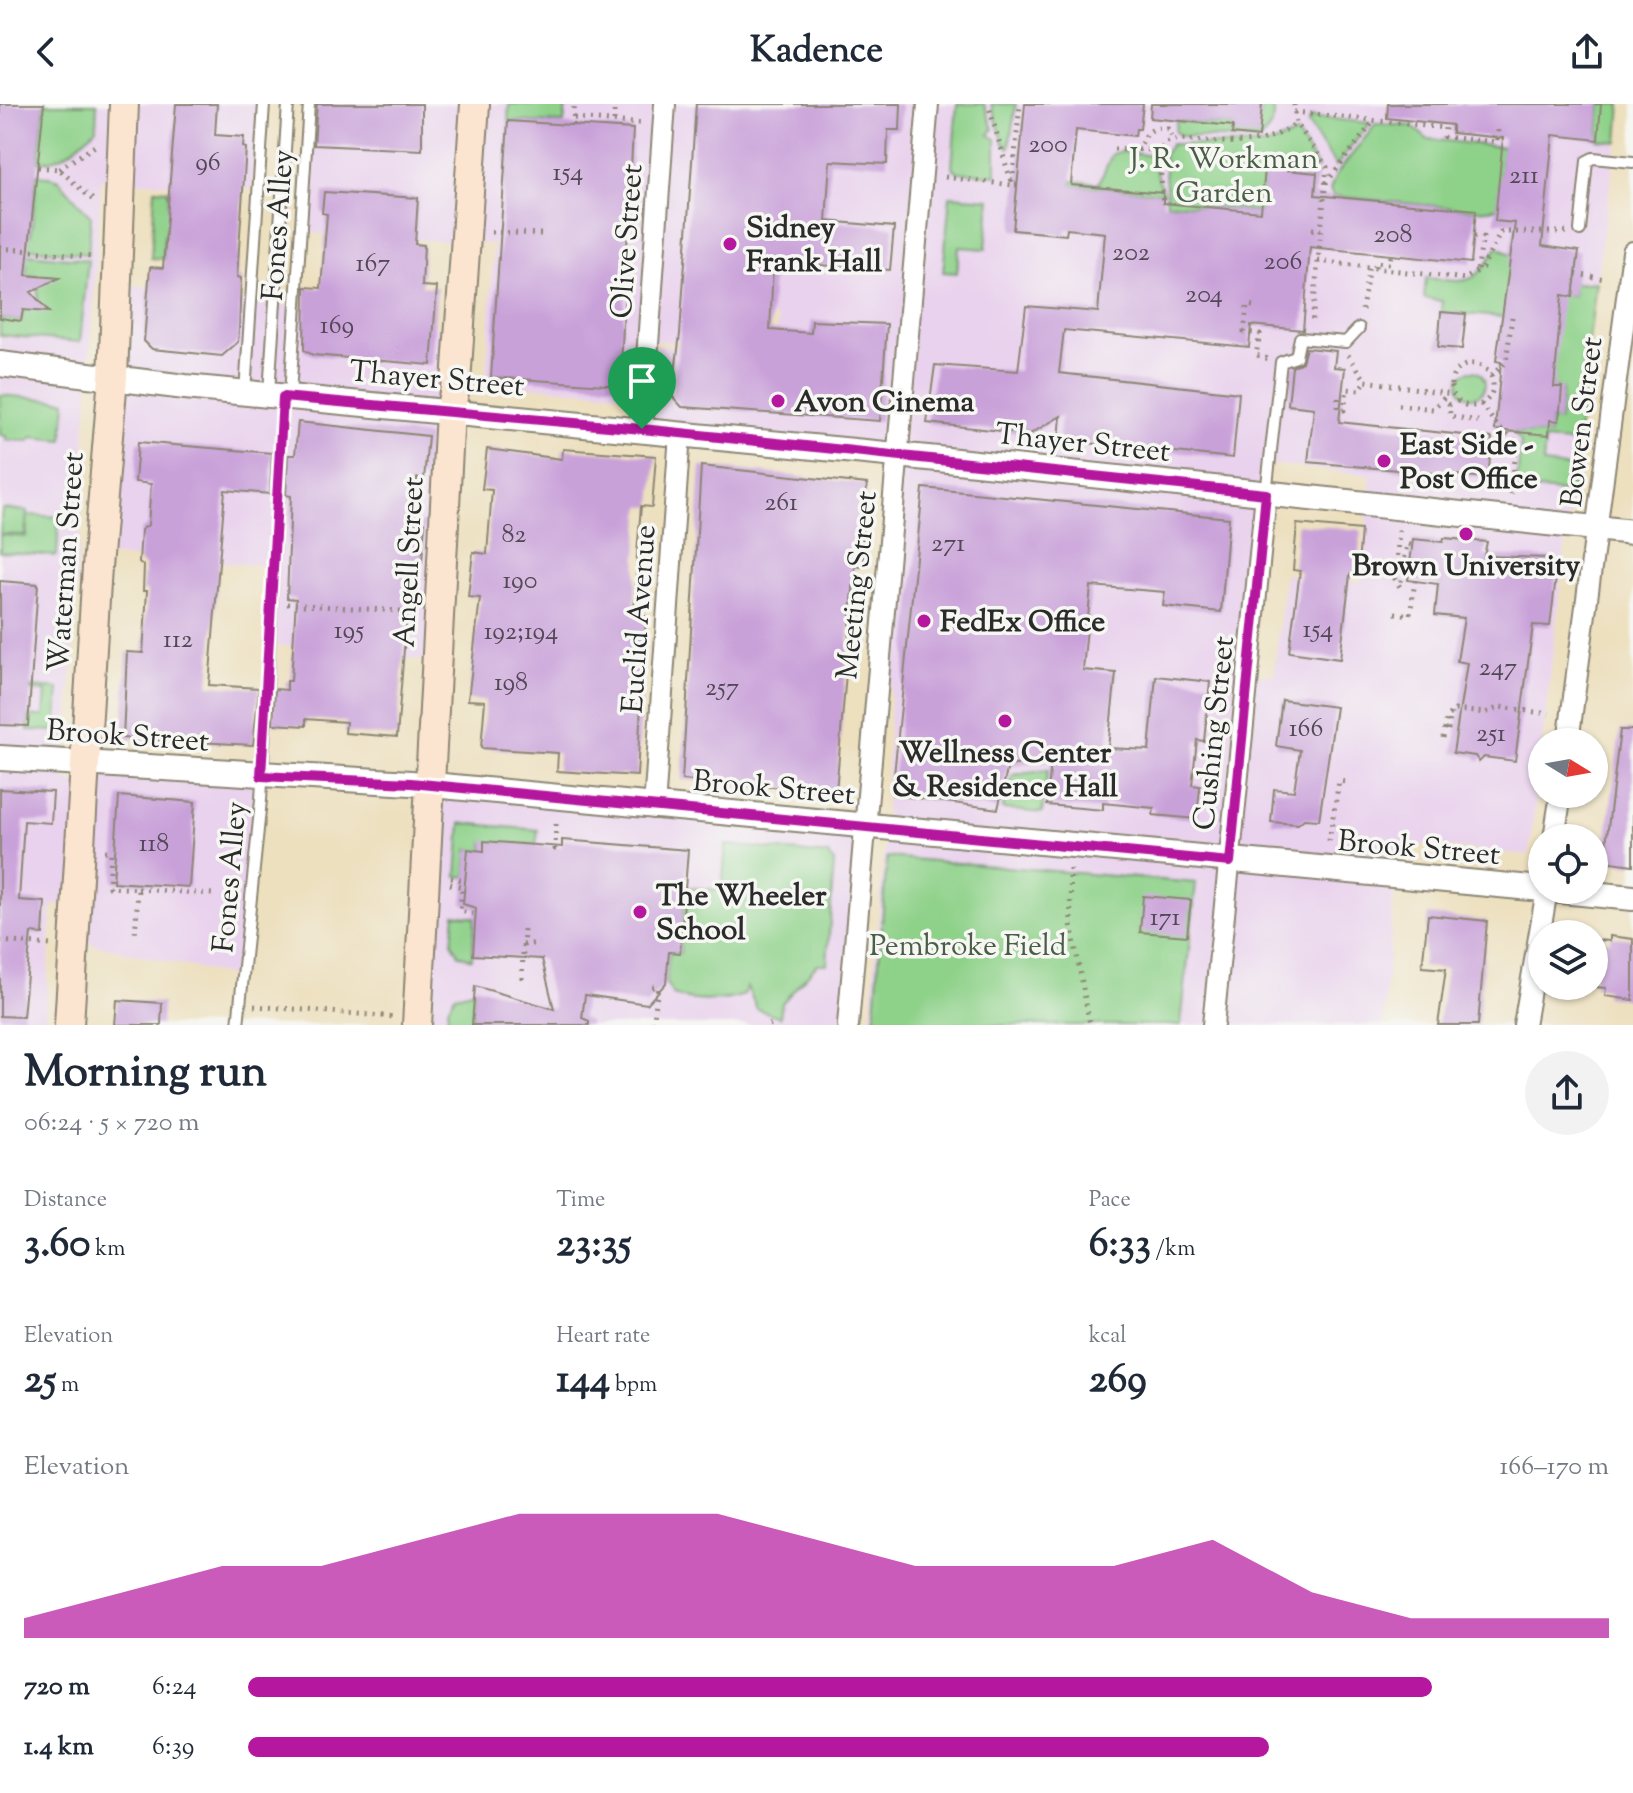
<!DOCTYPE html>
<meta charset="utf-8">
<style>
:root{--surface:#fff;--page:#f2f2f3;--text:#1f2937;--muted:#747a83;--accent:#b5179e}
body{margin:0;font-family:"Sorts Mill Goudy",serif;background:var(--page);color:var(--text);height:100vh;display:flex;flex-direction:column;font-size:30px;white-space:nowrap}
*{box-sizing:border-box;margin:0}
p{font-size:26px;color:var(--muted)}
.icon{flex:none;width:44px;height:44px;fill:none;stroke:currentColor;stroke-width:2;stroke-linecap:round;stroke-linejoin:round}
.map{position:relative;height:921px;overflow:hidden}
.side{display:flex;flex-direction:column;background:var(--surface);flex:1}
.side>*{flex:none}
.needle{width:52px;rotate:101deg}
.fabs{position:absolute;left:1528px;top:624px;display:grid;gap:16px}
.fabs a{display:grid;place-items:center;width:80px;height:80px;border-radius:50%;background:var(--surface);box-shadow:0 2px 6px #0004;font-size:40px}
.pin{position:absolute;display:grid;place-items:center;width:68px;height:68px;color:#fff;margin:-82px -34px;border-radius:50% 50% 50% 0;rotate:-45deg;box-shadow:0 0 8px #0007}
.pin .icon{rotate:45deg}
.round{display:grid;place-items:center;flex:none;width:84px;height:84px;border-radius:42px;background:var(--page)}
.summary{display:flex;align-items:center;justify-content:space-between;height:136px;padding:0 24px}
h1{font-size:44px;font-weight:700;line-height:60px}
.stats{display:grid;grid-template-columns:repeat(3,1fr);gap:12px;height:136px;padding:8px 24px}
.stats div{display:grid;align-content:center}
.stats b{font-size:40px;font-weight:700}
.stats small{font-size:22px;font-weight:400}
.stats p{font-size:22px}
.chart{height:224px;padding:16px 24px}
.chart p{display:flex;justify-content:space-between}
.chart svg{width:100%;height:144px;margin-top:8px;fill:var(--accent);opacity:.7}
ul{padding:0 24px;list-style:none;font-size:26px}
li{display:grid;grid-template-columns:128px 96px 1fr;align-items:center;height:60px}
li i{height:20px;border-radius:10px;background:var(--accent)}
header{display:flex;justify-content:space-between;align-items:center;height:104px;padding:0 24px;background:var(--surface);font-size:36px;font-weight:700}
.map>svg:first-child{display:block}
.built{fill:#e9d2ed;fill-rule:evenodd}
.green{fill:#8ed189;stroke:#5c7e5a;stroke-width:2}
.building{fill:#c9a1d9}
.lines{fill:none;stroke-linecap:round;stroke-linejoin:round}
.service-casing{stroke:#8c8675;stroke-width:14}
.minor-casing{stroke:#8c8675;stroke-width:24}
.tertiary-casing{stroke:#8c8675;stroke-width:28}
.secondary-casing{stroke:#8c8675;stroke-width:32}
.path{stroke:#8c8675;stroke-width:5;stroke-dasharray:2 6;stroke-linecap:butt}
.service{stroke:#fff;stroke-width:10}
.minor{stroke:#fff;stroke-width:20}
.tertiary{stroke:#fff;stroke-width:24}
.secondary{stroke:#fce5d0;stroke-width:28}
.route-casing{stroke:#fff;stroke-width:16}
.route{stroke:#b5179e;stroke-width:10}
.poi-dot{fill:#b5179e;stroke:#f6f6f2;stroke-width:3}
.labels{text-anchor:middle;stroke-width:7;stroke-linejoin:round;paint-order:stroke}
.number-label{font-size:26px;fill:#524856}
.park-label{font-size:30px;fill:#495d47;stroke:#f6f6f2}
.street-label{font-size:30px;fill:#2b2b2b;stroke:#f6f6f2}
.poi-label{font-size:30px;font-weight:bold;fill:#2b2b2b;stroke:#f6f6f2;text-anchor:start}
</style>
<header><svg class="icon" aria-label="back" viewBox="0 0 24 24"><path d="M15 5l-7 7 7 7"/></svg>Kadence<svg class="icon" aria-label="share" viewBox="0 0 24 24"><path d="M12 15V3M7 8l5-5 5 5M5 13v7h14v-7"/></svg></header>
<div class="map">
<svg width="1633" height="921" viewBox="0 0 1633 921">
<rect width="100%" height="100%" fill="#f6f6f2"/>
<filter id="ink" filterUnits="userSpaceOnUse"><feTurbulence type="fractalNoise" baseFrequency=".0125" numOctaves="2"/><feDisplacementMap in="SourceGraphic" scale="16" xChannelSelector="R" yChannelSelector="G"/><feConvolveMatrix kernelMatrix="1 2 1 2 8 2 1 2 1" color-interpolation-filters="sRGB"/></filter>
<filter id="wash" filterUnits="userSpaceOnUse"><feTurbulence type="fractalNoise" baseFrequency=".006" numOctaves="4" result="noise"/><feDisplacementMap in="SourceGraphic" scale="32" xChannelSelector="R" yChannelSelector="G"/><feGaussianBlur stdDeviation="1.8" result="paint"/><feColorMatrix in="noise" values="0 0 0 0 0 0 0 0 0 0 0 0 0 0 0 0 0 1.4 0 .05"/><feComposite in="paint" operator="in"/></filter>
<g filter="url(#wash)">
<rect width="100%" height="100%" fill="#ede0bf"/>
<path class="built" d="M 0,0 L 257,0 L 252,85 L 101,75 L 65,676 L 85,682 L 88,663 L 255,670 L 239,874 L 75,836 L 76,793 L 52,803 L 45,921 L 0,921 Z
M 315,0 L 1622,0 L 1596,178 L 1529,751 L 1398,739 L 1383,921 L 870,921 L 884,751 L 899,357 L 635,329 L 643,241 L 775,246 L 778,214 L 771,214 L 768,242 L 631,236 L 628,290 L 486,279 L 494,140 L 307,129 ZM 1268,360 L 1371,371 L 1361,478 L 1285,470 L 1274,571 L 1241,570 Z
M 117,179 L 453,225 L 433,557 L 264,540 L 265,461 L 105,452 Z
M 430,681 L 864,723 L 848,921 L 417,921 Z"/>
<path class="green" d="M 44,0 L 97,0 L 96,25 C 77,42 62,59 38,57 Z
M 509,0 L 566,0 L 564,19 L 508,17 Z
M 957,0 L 984,0 L 993,25 L 989,31 L 996,35 L 996,71 L 958,68 L 952,63 Z
M 991,0 L 1016,0 L 1009,44 L 1004,40 Z
M 1262,0 L 1272,0 C 1278,14 1270,27 1259,36 L 1181,32 L 1175,28 L 1176,17 L 1233,22 L 1258,32 Z
M 1601,0 L 1621,0 L 1618,38 L 1598,36 Z
M 1311,13 L 1370,19 L 1336,62 L 1308,20 Z
M 1376,20 L 1412,22 L 1427,35 L 1503,43 L 1497,104 L 1476,106 L 1333,92 L 1330,86 L 1336,71 Z
M 1297,30 L 1318,64 L 1266,60 L 1261,108 L 1167,99 L 1164,50 L 1171,40 L 1266,42 Z
M 1122,47 L 1151,52 L 1163,89 L 1071,81 L 1071,77 L 1099,79 L 1112,50 Z
M 37,70 L 59,76 L 91,113 L 88,150 L 0,141 L 0,128 L 31,131 Z
M 155,85 L 168,86 L 170,131 L 164,131 L 163,155 L 151,154 Z
M 950,92 L 990,95 L 986,145 L 959,143 L 957,169 L 943,168 Z
M 1497,143 C 1525,153 1543,189 1573,193 L 1574,180 L 1596,178 L 1577,339 L 1545,336 L 1543,360 L 1574,364 L 1572,389 L 1516,384 L 1521,338 L 1513,328 L 1549,331 L 1550,316 L 1559,317 L 1562,284 L 1554,283 L 1502,213 L 1441,208 L 1442,197 L 1424,194 L 1426,174 C 1469,179 1474,182 1497,143 Z
M 0,147 L 88,156 L 80,238 L 0,231 L 0,214 L 21,217 L 23,206 L 38,196 L 37,172 L 26,171 L 27,160 Z
M1459 280a13 13 0 1 1 26 0a13 13 0 1 1-26 0Z
M 0,291 L 66,297 L 63,336 L 31,333 L 30,337 L 6,336 L 6,332 L 0,331 Z
M 2,405 L 27,407 L 25,431 L 0,430 Z
M 28,411 L 59,413 L 57,452 L 0,448 L 0,431 L 26,433 Z
M 31,583 L 59,585 L 56,627 L 28,626 L 29,612 L 44,612 L 46,588 L 31,587 Z
M 1048,666 L 1042,709 L 1002,705 L 1013,671 Z
M 461,719 L 538,726 L 536,741 L 484,738 L 484,747 L 468,745 L 466,773 L 457,772 Z
M 726,741 L 829,751 L 834,758 L 827,860 L 817,860 L 782,899 L 780,913 L 757,905 L 747,883 L 744,891 C 726,898 692,899 673,891 L 666,879 L 669,848 L 680,849 L 685,783 L 722,786 Z
M 887,753 L 1196,779 L 1181,921 L 874,921 Z
M 455,810 L 475,813 L 472,855 L 459,851 L 452,838 Z
M 475,886 L 472,921 L 447,921 L 448,904 L 455,891 Z"/>
<g id="blocks">
<path class="building" d="M 0,0 L 44,0 L 26,171 L 59,174 L 31,188 L 49,208 L 23,206 L 21,217 L 0,214 Z
M 176,0 L 217,0 L 215,31 L 244,33 L 243,43 L 246,44 L 237,173 L 241,174 L 239,226 L 238,238 L 222,252 L 152,245 L 144,237 L 150,163 L 163,164 Z
M 317,0 L 422,0 L 422,46 L 314,41 Z
M 696,0 L 901,0 L 900,26 L 888,26 L 887,60 L 830,57 L 826,117 L 894,123 L 890,166 L 819,161 L 818,166 L 773,162 L 770,226 L 811,229 L 812,217 L 887,220 L 880,317 L 682,303 L 672,292 L 680,230 Z
M 1025,0 L 1143,0 L 1140,25 L 1136,25 L 1135,32 L 1076,26 L 1071,81 L 1163,89 L 1163,99 L 1261,108 L 1265,64 L 1317,69 L 1315,91 L 1476,106 L 1471,159 L 1310,143 L 1303,226 L 1251,221 L 1249,243 L 1064,226 L 1059,269 L 1239,289 L 1233,354 L 1059,336 L 1061,312 L 1030,330 L 927,319 L 935,261 L 1018,267 L 1026,202 L 1098,208 L 1105,129 L 1067,125 L 1066,131 L 1013,126 Z
M 1151,0 L 1262,0 L 1259,33 L 1232,30 L 1233,22 L 1150,14 Z
M 1388,0 L 1601,0 L 1598,36 L 1553,31 L 1542,142 L 1579,147 L 1573,193 L 1562,191 L 1554,283 L 1562,283 L 1559,317 L 1550,316 L 1549,331 L 1495,326 L 1501,258 L 1496,257 L 1515,119 L 1495,117 L 1503,34 L 1452,29 L 1452,21 L 1387,14 Z
M 508,17 L 633,25 L 620,282 L 491,273 Z
M 324,88 L 418,94 L 415,140 L 424,141 L 422,182 L 437,183 L 431,261 L 313,251 L 304,246 L 305,183 L 321,184 L 327,110 L 322,109 Z
M 1441,208 L 1466,210 L 1462,245 L 1438,243 Z
M 1306,244 L 1336,247 L 1334,263 L 1345,264 L 1339,318 L 1492,334 L 1488,374 L 1308,358 L 1314,304 L 1288,301 L 1292,263 L 1302,258 Z
M 298,318 L 428,332 L 424,375 L 417,374 L 414,418 L 425,419 L 422,458 L 411,457 L 397,633 L 345,629 L 346,618 L 306,615 L 306,622 L 273,620 L 275,585 L 287,586 L 287,577 L 291,577 L 296,495 L 287,494 L 291,392 L 286,391 L 288,351 L 295,351 Z
M 138,338 L 272,349 L 270,390 L 225,386 L 209,581 L 259,584 L 253,641 L 123,634 L 127,548 L 143,549 L 147,487 L 143,487 L 144,462 L 139,458 L 141,426 L 148,421 L 151,380 L 135,378 Z
M 487,345 L 562,355 L 563,345 L 656,352 L 652,403 L 641,402 L 637,450 L 634,512 L 646,512 L 637,672 L 557,667 L 558,649 L 481,644 L 485,597 L 468,596 L 480,494 L 468,493 L 473,448 L 487,450 L 492,386 L 482,385 Z
M 701,362 L 867,380 L 862,436 L 866,436 L 862,463 L 855,462 L 836,688 L 682,676 Z
M 923,384 L 1229,414 L 1221,508 L 1163,502 L 1165,488 L 1091,482 L 1083,566 L 1116,569 L 1108,644 L 1149,646 L 1156,572 L 1210,578 L 1204,637 L 1197,636 L 1192,681 L 1200,682 L 1197,715 L 1153,711 L 1154,704 L 1103,699 L 1103,706 L 1047,701 L 1051,656 L 1008,662 L 998,705 L 892,691 Z
M 1297,420 L 1361,426 L 1357,472 L 1350,471 L 1340,555 L 1289,548 L 1300,467 L 1293,466 Z
M 1444,434 L 1487,438 L 1484,452 L 1551,454 L 1549,464 L 1557,465 L 1550,522 L 1533,521 L 1515,657 L 1484,653 L 1479,658 L 1475,652 L 1453,649 L 1467,559 L 1457,557 L 1464,514 L 1435,511 L 1438,480 L 1408,476 L 1413,435 L 1443,438 Z
M 0,477 L 38,480 L 28,622 L 0,621 Z
M 1282,596 L 1336,603 L 1319,716 L 1304,715 L 1298,720 L 1271,718 L 1274,685 L 1294,687 L 1300,646 L 1276,642 Z
M 1620,626 L 1633,626 L 1633,761 L 1604,757 Z
M 0,685 L 53,688 L 51,719 L 24,717 L 19,796 L 45,798 L 43,830 L 31,829 L 23,913 L 0,912 Z
M 119,692 L 195,698 L 189,783 L 113,778 Z
M 562,736 L 688,746 L 680,849 L 669,848 L 666,879 L 647,900 L 585,891 L 582,914 L 589,917 L 589,921 L 472,921 L 475,882 L 554,905 L 542,855 L 473,851 L 476,804 L 463,800 L 468,745 L 484,747 L 484,737 L 562,743 Z
M 1143,792 L 1191,796 L 1187,832 L 1140,828 Z
M 1428,811 L 1487,817 L 1478,921 L 1438,921 L 1446,865 L 1422,863 Z
M 1610,832 L 1633,835 L 1633,896 L 1605,892 L 1606,884 L 1594,883 L 1597,836 L 1610,837 Z
M 117,896 L 162,899 L 161,921 L 115,921 Z"/>
</g>
</g>
<g filter="url(#ink)">
<use href="#blocks" fill-opacity="0" stroke="#8c8675" stroke-width="2"/>
<g class="lines">
<g class="service-casing">
<path id="service" d="M 1580,126 L 1587,57 L 1593,54 L 1633,58
M 245,289 L 264,0
M 269,289 L 288,0
M 290,291 L 309,0
M 1266,390 L 1281,258 L 1296,253 L 1300,234 L 1346,238 L 1359,224
M 238,921 L 261,696 L 283,293"/>
</g>
<g class="minor-casing">
<path id="minor" d="M 642,325 L 665,0
M 1568,638 L 1633,148
M 654,704 L 680,329
M 1554,734 L 1561,690
M 848,921 L 928,0
M 1213,921 L 1266,390
M 1524,921 L 1547,786"/>
</g>
<g class="tertiary-casing">
<path id="tertiary" d="M 0,260 L 185,283 L 938,355 L 1633,428
M 0,654 L 411,679 L 1542,785
M 1551,786 L 1633,794"/>
</g>
<g class="secondary-casing">
<path id="secondary" d="M 69,921 L 97,463 L 113,273 L 124,0
M 417,921 L 450,308 L 456,279 L 475,0"/>
</g>
<path class="path" d="M 1294,0 L 1296,19 L 1327,63 L 1312,220
M 1294,8 L 1445,24 L 1444,33 L 1497,38 L 1498,25
M 574,14 L 645,20
M 614,17 L 614,0
M 573,21 L 574,0
M 1114,45 L 1159,46 L 1168,38 L 1178,35 C 1221,37 1260,47 1296,19
M 1159,46 L 1163,100
M 1138,47 C 1145,32 1148,21 1168,25 L 1173,35
M 38,63 L 59,65 L 94,97
M 59,65 L 98,40
M 945,73 L 1012,81 L 988,0
M 1326,79 L 1374,17
M 1017,81 L 1012,81 L 1020,0
M 1312,125 L 1321,126
M 491,128 L 542,130
M 1474,132 L 1483,133 L 1477,167
M 0,144 L 92,153
M 1318,157 L 1465,175 L 1482,164 L 1501,128 L 1566,128
M 1375,163 L 1376,158 L 1389,160 L 1390,152
M 1576,170 L 1605,175
M 1253,202 L 1247,201 L 1244,228 L 1260,230 L 1256,251 L 1268,255
M 1362,206 L 1369,162
M 1348,251 L 1366,277 L 1452,290
M1451 281a21 21 0 1 1 42 0a21 21 0 1 1-42 0Z
M 1491,272 L 1506,258 L 1512,213
M 1338,294 L 1338,305 L 1344,306 L 1347,285 L 1359,286 L 1366,277
M 1458,297 L 1449,301 L 1450,312 L 1478,317
M 1481,300 L 1498,323 L 1517,338 L 1511,390
M 1399,301 L 1433,305 L 1447,290
M 1399,426 L 1395,475 L 1400,483 L 1407,440 L 1412,441
M 287,500 L 416,508
M 1395,509 L 1410,511 L 1415,477
M 1448,626 L 1451,609
M 1443,634 L 1447,612 L 1455,606 L 1485,609 L 1500,603 L 1549,610
M 556,720 L 555,745 L 562,745
M 1329,737 L 1339,677 L 1346,678
M 105,747 L 111,748 L 109,783 L 138,785 L 135,833
M 1070,765 L 1071,820 L 1090,921
M 451,774 L 466,777
M 450,780 L 462,783 L 460,807 L 475,810
M 138,785 L 213,790
M 0,837 L 50,841
M 523,841 L 539,839
M 522,875 L 524,825
M 652,883 L 658,883 L 653,921
M 254,902 L 395,913
M 769,921 L 772,920"/>
<use href="#service" class="service"/>
<use href="#minor" class="minor"/>
<use href="#tertiary" class="tertiary"/>
<use href="#secondary" class="secondary"/>
</g>
</g>
<g class="lines" filter="url(#ink)">
<g class="route-casing">
<path id="route" d="M 283,293 L 642,325 L 1266,390 L 1230,758 L 411,679 L 261,672 Z"/>
</g>
<use href="#route" class="route"/>
</g>
<g class="poi-dot">
<circle cx="730" cy="140" r="8"/>
<circle cx="778" cy="297" r="8"/>
<circle cx="1384" cy="357" r="8"/>
<circle cx="1466" cy="430" r="8"/>
<circle cx="924" cy="517" r="8"/>
<circle cx="1005" cy="617" r="8"/>
<circle cx="640" cy="808" r="8"/>
</g>
<g class="labels">
<g class="number-label">
<text x="1048" y="48">200</text>
<text x="208" y="66">96</text>
<text x="568" y="76">154</text>
<text x="1524" y="79">211</text>
<text x="1393" y="138">208</text>
<text x="1131" y="156">202</text>
<text x="1283" y="165">206</text>
<text x="373" y="167">167</text>
<text x="1204" y="198">204</text>
<text x="337" y="229">169</text>
<text x="781" y="406">261</text>
<text x="514" y="438">82</text>
<text x="948" y="447">271</text>
<text x="520" y="484">190</text>
<text x="1318" y="533">154</text>
<text x="349" y="534">195</text>
<text x="521" y="535">192;194</text>
<text x="178" y="543">112</text>
<text x="1498" y="571">247</text>
<text x="511" y="586">198</text>
<text x="722" y="591">257</text>
<text x="1306" y="632">166</text>
<text x="1491" y="637">251</text>
<text x="154" y="747">118</text>
<text x="1165" y="821">171</text>
</g>
<g class="park-label">
<text x="1224" y="64">J. R. Workman<tspan x="1224" dy="34">Garden</tspan></text>
<text x="968" y="851">Pembroke Field</text>
</g>
<g class="street-label">
<text transform="translate(277 121) rotate(-86)" y="10">Fones Alley</text>
<text transform="translate(626 137) rotate(-86)" y="10">Olive Street</text>
<text transform="translate(437 274) rotate(5)" y="10">Thayer Street</text>
<text transform="translate(1581 318) rotate(-83)" y="10">Bowen Street</text>
<text transform="translate(1083 338) rotate(6)" y="10">Thayer Street</text>
<text transform="translate(65 458) rotate(-86)" y="10">Waterman Street</text>
<text transform="translate(408 458) rotate(-87)" y="10">Angell Street</text>
<text transform="translate(856 481) rotate(-84)" y="10">Meeting Street</text>
<text transform="translate(638 515) rotate(-86)" y="10">Euclid Avenue</text>
<text transform="translate(1213 629) rotate(-84)" y="10">Cushing Street</text>
<text transform="translate(128 631) rotate(4)" y="10">Brook Street</text>
<text transform="translate(774 683) rotate(5)" y="10">Brook Street</text>
<text transform="translate(1419 743) rotate(5)" y="10">Brook Street</text>
<text transform="translate(229 773) rotate(-85)" y="10">Fones Alley</text>
</g>
<g class="poi-label">
<text x="746" y="133">Sidney<tspan x="746" dy="34">Frank Hall</tspan></text>
<text x="794" y="307">Avon Cinema</text>
<text x="1400" y="350">East Side -<tspan x="1400" dy="34">Post Office</tspan></text>
<text x="1466" y="471" text-anchor="middle">Brown University</text>
<text x="940" y="527">FedEx Office</text>
<text x="1005" y="658" text-anchor="middle">Wellness Center<tspan x="1005" dy="34">&amp; Residence Hall</tspan></text>
<text x="656" y="801">The Wheeler<tspan x="656" dy="34">School</tspan></text>
</g>
</g>
</svg>
<div class="fabs">
<a><svg class="needle" viewBox="-14 -14 28 28"><path d="M0-13l5 13h-10z" fill="#e53935"/><path d="M0 13l5-13h-10z" fill="#747a83"/></svg></a>
<a><svg class="icon" aria-label="locate" viewBox="0 0 24 24"><circle cx="12" cy="12" r="6"/><path d="M12 2v4M12 18v4M2 12h4M18 12h4"/></svg></a>
<a><svg class="icon" aria-label="layers" viewBox="0 0 24 24"><path d="M12 4l9 5-9 5-9-5zM3 14l9 5 9-5"/></svg></a>
</div>
<div class="pin" style="left:642px;top:325px;background:#1e9e55"><svg class="icon" aria-label="arrive" viewBox="0 0 24 24"><path d="M6 21V4h12l-3 4 3 4H6"/></svg></div>
</div>
<section class="side">
<div class="summary"><div><h1>Morning run</h1><p>06:24 · 5 × 720 m</p></div><a class="round"><svg class="icon" aria-label="share" viewBox="0 0 24 24"><path d="M12 15V3M7 8l5-5 5 5M5 13v7h14v-7"/></svg></a></div>
<div class="stats">
<div><p>Distance</p><b>3.60<small> km</small></b></div>
<div><p>Time</p><b>23:35</b></div>
<div><p>Pace</p><b>6:33<small> /km</small></b></div>
</div>
<div class="stats">
<div><p>Elevation</p><b>25<small> m</small></b></div>
<div><p>Heart rate</p><b>144<small> bpm</small></b></div>
<div><p>kcal</p><b>269</b></div>
</div>
<div class="chart"><p><span>Elevation</span>166–170 m</p>
<svg viewBox="0 0 160 44" preserveAspectRatio="none"><path d="M0 44V38L10 30L20 22L30 22L40 14L50 6L60 6L70 6L80 14L90 22L100 22L110 22L120 14L130 30L140 38L150 38L160 38V44z"/></svg>
</div>
<ul>
<li><b>720 m</b>6:24<i style="width:87%"></i></li>
<li><b>1.4 km</b>6:39<i style="width:75%"></i></li>
</ul>
</section>
